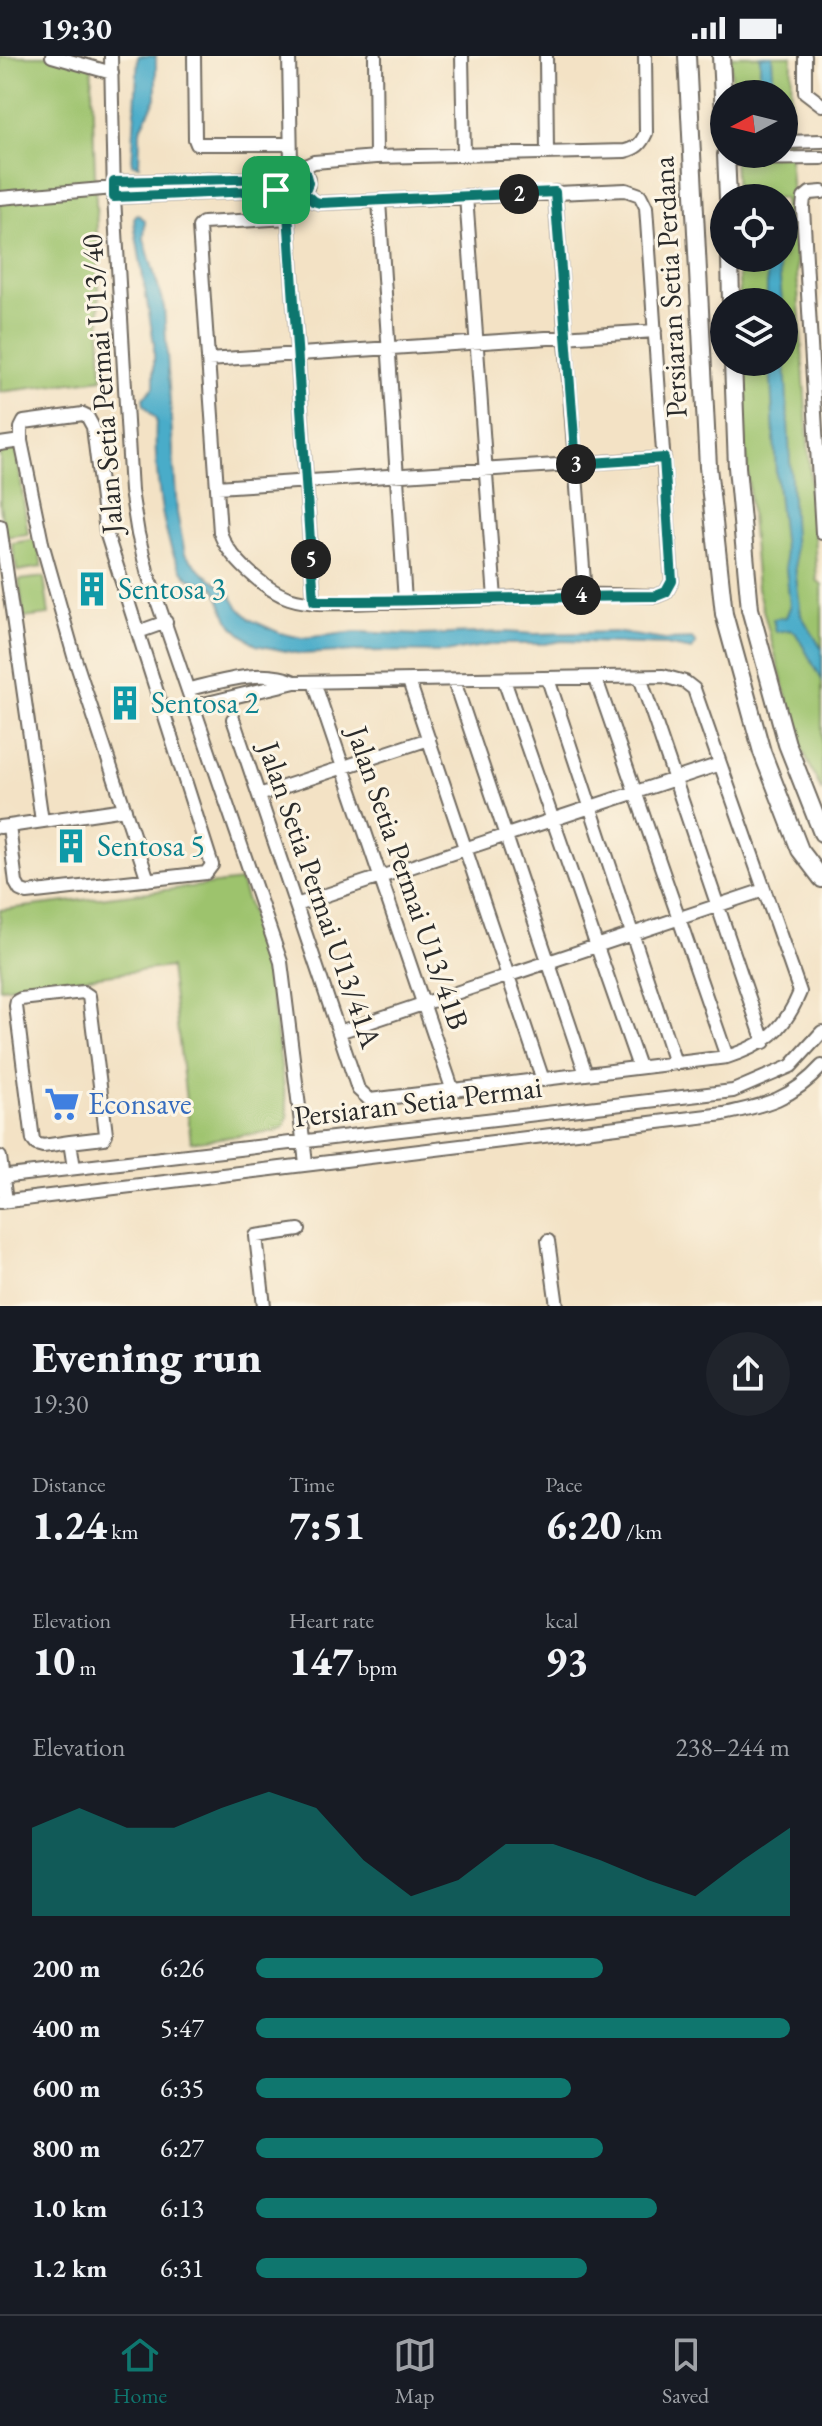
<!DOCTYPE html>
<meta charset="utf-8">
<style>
:root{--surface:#171b24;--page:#20242c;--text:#f1f3f6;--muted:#9ea1a6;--line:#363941;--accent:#0f766e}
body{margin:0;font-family:"EB Garamond",serif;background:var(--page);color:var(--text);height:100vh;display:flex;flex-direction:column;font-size:30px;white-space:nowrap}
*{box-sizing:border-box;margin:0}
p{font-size:26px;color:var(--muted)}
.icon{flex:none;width:44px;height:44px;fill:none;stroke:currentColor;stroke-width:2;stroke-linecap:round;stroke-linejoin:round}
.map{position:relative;height:1250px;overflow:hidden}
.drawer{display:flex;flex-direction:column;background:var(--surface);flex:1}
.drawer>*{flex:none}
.needle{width:52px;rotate:263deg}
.buttons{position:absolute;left:710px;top:24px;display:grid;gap:16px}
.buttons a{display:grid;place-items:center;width:88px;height:88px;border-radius:50%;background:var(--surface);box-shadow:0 4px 12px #0003;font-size:40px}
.pin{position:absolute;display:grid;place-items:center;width:68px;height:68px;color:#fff;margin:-34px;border-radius:16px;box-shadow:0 4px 12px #0006}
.km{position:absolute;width:40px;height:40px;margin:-20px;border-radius:50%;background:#222;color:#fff;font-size:22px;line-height:40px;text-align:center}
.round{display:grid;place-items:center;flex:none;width:84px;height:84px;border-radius:42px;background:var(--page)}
.summary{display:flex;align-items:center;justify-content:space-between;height:136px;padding:0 32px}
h1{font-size:44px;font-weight:800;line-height:60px}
.stats{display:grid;grid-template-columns:repeat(3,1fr);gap:12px;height:136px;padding:8px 32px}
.stats div{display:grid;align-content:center}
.stats b{font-size:40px;font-weight:800}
.stats small{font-size:22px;font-weight:400}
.stats p{font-size:22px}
.chart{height:224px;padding:16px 32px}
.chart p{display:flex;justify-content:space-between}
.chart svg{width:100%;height:144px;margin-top:8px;fill:var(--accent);opacity:.7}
ul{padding:0 32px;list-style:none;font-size:26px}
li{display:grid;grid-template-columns:128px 96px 1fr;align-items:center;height:60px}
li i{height:20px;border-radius:10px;background:var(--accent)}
.status{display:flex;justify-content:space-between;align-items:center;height:56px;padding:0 40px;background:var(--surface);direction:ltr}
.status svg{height:22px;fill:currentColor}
.menu{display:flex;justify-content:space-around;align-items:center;height:112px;border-top:2px solid var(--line);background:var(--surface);font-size:22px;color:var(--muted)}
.menu a{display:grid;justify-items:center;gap:4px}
.menu .selected{color:var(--accent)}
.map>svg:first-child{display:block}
.green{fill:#9dc36d;stroke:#64774c;stroke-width:2}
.water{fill:#49acc9;stroke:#3a6c7a;stroke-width:2}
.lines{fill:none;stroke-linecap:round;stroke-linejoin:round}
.minor-casing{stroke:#716b61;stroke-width:16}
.major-casing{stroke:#716b61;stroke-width:20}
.minor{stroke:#fff;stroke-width:12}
.major{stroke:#fff;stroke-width:16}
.route-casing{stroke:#fff;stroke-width:16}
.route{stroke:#0f766e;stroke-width:10}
.labels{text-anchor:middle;stroke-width:6;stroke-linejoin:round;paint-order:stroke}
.street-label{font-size:30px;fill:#2b2b2b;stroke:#fcf5e5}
.culture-label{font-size:30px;fill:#0d838f;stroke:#fcf5e5;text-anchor:start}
.shop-label{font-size:30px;fill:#366cbe;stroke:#fcf5e5;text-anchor:start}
</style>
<div class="status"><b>19:30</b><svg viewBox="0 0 49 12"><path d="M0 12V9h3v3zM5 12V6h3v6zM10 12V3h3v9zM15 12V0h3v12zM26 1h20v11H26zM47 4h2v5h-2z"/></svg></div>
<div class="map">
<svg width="822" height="1250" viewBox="0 0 822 1250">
<rect width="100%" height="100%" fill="#fcf5e5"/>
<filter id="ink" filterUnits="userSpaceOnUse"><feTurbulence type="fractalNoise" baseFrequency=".0125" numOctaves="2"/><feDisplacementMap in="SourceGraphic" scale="16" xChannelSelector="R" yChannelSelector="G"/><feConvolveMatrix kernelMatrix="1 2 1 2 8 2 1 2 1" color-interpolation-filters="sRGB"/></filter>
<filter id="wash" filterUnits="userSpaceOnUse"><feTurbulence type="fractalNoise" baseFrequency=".006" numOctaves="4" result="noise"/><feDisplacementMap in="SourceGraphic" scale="32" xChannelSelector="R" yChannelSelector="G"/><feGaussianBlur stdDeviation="1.8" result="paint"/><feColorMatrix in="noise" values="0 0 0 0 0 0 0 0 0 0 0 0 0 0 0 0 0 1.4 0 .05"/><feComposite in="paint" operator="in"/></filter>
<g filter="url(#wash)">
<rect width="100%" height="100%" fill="#f3e2c5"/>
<path class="green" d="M 0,0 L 91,0 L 102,323 L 0,336 Z
M 731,0 L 792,0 L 790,110 L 817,524 L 822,529 L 822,736 L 799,686 L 757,532 L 744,376 L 742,306 L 784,306 L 784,246 L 740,246 L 738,202 L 784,202 L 784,142 L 736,142 L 734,98 L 784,98 L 784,38 L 732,38 Z
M 16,389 L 28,478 L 4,481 L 0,448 L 0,392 Z
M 37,483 L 42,511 L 17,515 L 12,487 Z
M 44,521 L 49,559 L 24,562 L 19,524 Z
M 240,825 L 266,899 L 288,1060 L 284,1071 L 275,1075 L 191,1086 L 170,911 L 0,932 L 0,854 Z"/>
<path class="water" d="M 138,0 L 156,0 L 156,42 L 140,74 L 139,109 L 132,108 Z
M 760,0 L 772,0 L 774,38 L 760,38 Z
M 137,158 L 145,164 L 144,183 L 164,251 L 177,457 L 185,498 L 203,517 L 228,534 L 238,551 L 251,564 L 280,577 L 302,582 L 357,576 L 420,579 L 506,576 L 534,578 L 615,576 L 665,584 L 692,583 L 696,588 L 692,594 L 666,589 L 562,585 L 545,588 L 496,588 L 445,596 L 357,595 L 301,598 L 256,589 L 239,576 L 228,564 L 215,532 C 206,527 195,527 187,520 C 160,495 154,400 156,364 L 144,349 L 143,342 L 154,331 L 154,287 L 135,173 L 134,162 Z
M 767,202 L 778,202 L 782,246 L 767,246 Z
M 784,286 L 796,520 L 801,559 L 822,593 L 822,624 L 795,576 L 790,574 L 776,576 L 773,563 L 786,561 L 790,551 L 776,418 L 770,306 L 784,306 Z"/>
</g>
<g filter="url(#ink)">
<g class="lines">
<g class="minor-casing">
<path id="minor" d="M 52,0 L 112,17
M 111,0 L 114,141 L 131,435 L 138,478 L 147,515 L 281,906 L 306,1107
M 194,0 L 195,83 L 197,88 L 290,88
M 289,0 L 291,108
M 375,0 L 376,101
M 462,0 L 464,99
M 546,0 L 547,97
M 805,0 L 805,36 L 822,49
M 784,86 L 822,85
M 726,103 L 822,102
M274 126a17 17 0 1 1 34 0a17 17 0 1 1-34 0Z
M 301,112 L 314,106 L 376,101 L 625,95 C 637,92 641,88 646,77 L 645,0
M 114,126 L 275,122
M 555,136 L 585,539
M 822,136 L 810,137 L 804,142 L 803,152 L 822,477
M 466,140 L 495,543
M 114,141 L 276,134
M 0,142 L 114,132
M 287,142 L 314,545
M 379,145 L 405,546
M 289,162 L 203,167 L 199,171 L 220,476 C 227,500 265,534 289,542 C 316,551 352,546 380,546 C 448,546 515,541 583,539 C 607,538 632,540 656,540 L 666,536 L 672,525 L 646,151 L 640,139 L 626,134 L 320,147 L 313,145 L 304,137
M 208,304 L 655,275
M 0,388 L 21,385
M 217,431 L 664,402
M 0,470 L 42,765
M 138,576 L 166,566
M 640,621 L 764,986
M 548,623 L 675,1007
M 596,623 L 727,1001
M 504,624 L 639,1011
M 409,625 L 543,1024
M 454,625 L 586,1018
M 314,626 L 453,1035
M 189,633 C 223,625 262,612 295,626
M 195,650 L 295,626 L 663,620 L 685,626 L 694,633 L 800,936 C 784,975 766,988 727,1001 L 370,1044 L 358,1033 L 233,663
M 259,739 L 429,683
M 9,770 L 125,753
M 0,771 L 9,770 L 16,827 L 20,834 L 27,837 L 206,817 L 212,809 L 106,476 L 93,371 L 87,360 L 83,358 L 24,366 L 21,372 L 21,385 L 42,487 L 74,600 L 148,824
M 296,849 L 720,708
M 339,976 L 764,834
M 70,1086 L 104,1082 L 106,1078 L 89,940 L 83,936 L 21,943 L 17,945 L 16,950 L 33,1084 L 36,1088 L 43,1090 L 70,1086 L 74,1112
M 0,1101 L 6,1145
M 0,1121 L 733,1035 L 791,1010 L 822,976
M 0,1146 L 724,1058 C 766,1049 792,1043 822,1010
M 548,1185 L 557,1250
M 264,1250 L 256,1180 L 299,1174"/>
</g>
<g class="major-casing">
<path id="major" d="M 687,0 L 708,411 L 724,558 L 762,696 L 800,794 L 822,823
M 721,0 L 724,60
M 726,98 L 728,142
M 730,202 L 731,246
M 733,306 L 737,411 L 750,553 L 787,688 L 822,777"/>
</g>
<use href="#minor" class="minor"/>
<use href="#major" class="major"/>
</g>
</g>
<g class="lines" filter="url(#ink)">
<g class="route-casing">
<path id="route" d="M 291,108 L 305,116 L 308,127 L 304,137 L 313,145 L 320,147 L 555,136 L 576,408 L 664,402 L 672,525 L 666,536 L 656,540 C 542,540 428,546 314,545 L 287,142 L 276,134 L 114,141 L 114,126 L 275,122 L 281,112 Z"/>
</g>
<use href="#route" class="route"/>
</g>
<defs>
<g id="building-bare" transform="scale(2.76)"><path d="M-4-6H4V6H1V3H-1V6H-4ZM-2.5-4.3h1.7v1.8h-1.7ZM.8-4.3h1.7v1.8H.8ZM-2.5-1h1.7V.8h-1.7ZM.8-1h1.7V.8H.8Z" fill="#0f9aa8" stroke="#fcf5e5" stroke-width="2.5" paint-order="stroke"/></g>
<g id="supermarket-bare" transform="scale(2.76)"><path d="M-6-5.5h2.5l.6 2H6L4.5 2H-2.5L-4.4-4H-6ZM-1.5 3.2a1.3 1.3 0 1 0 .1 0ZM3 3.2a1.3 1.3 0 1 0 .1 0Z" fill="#3f7fe0" stroke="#fcf5e5" stroke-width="2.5" paint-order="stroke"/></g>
</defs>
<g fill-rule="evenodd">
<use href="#building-bare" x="92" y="533"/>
<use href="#building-bare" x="125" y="647"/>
<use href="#building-bare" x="71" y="790"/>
<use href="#supermarket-bare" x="62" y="1048"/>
</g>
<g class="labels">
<g class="street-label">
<text transform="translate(670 231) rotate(-93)" y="10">Persiaran Setia Perdana</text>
<text transform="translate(102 328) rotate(-94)" y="10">Jalan Setia Permai U13/40</text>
<text transform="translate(408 822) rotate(71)" y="10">Jalan Setia Permai U13/41B</text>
<text transform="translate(320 839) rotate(71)" y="10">Jalan Setia Permai U13/41A</text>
<text transform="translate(418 1046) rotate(-7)" y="10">Persiaran Setia Permai</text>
</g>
<g class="culture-label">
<text x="118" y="543">Sentosa 3</text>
<text x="151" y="657">Sentosa 2</text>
<text x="97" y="800">Sentosa 5</text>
</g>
<g class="shop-label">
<text x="88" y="1058">Econsave</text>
</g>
</g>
</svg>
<div class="buttons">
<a><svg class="needle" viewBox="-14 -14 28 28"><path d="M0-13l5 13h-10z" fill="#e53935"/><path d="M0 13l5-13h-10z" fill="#9ea1a6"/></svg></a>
<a><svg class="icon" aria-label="locate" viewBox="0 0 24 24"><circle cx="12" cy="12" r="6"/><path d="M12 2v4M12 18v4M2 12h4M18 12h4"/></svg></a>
<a><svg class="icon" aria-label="layers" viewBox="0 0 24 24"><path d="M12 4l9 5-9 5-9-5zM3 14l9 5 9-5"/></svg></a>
</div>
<div class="pin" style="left:276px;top:134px;background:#1e9e55"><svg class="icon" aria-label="arrive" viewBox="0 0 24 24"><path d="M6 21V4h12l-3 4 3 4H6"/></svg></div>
<b class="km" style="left:519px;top:138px">2</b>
<b class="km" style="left:576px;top:408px">3</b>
<b class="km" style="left:581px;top:539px">4</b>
<b class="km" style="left:311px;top:503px">5</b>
</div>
<section class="drawer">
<div class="summary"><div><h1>Evening run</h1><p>19:30</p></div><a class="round"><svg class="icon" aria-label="share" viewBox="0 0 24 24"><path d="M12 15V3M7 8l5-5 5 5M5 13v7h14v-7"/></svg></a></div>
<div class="stats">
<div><p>Distance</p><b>1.24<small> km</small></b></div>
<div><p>Time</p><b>7:51</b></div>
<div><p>Pace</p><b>6:20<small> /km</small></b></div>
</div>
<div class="stats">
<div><p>Elevation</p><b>10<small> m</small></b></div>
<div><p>Heart rate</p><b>147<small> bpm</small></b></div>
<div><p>kcal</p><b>93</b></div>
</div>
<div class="chart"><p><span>Elevation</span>238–244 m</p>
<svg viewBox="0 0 160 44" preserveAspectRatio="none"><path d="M0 44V17L10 11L20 17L30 17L40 11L50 6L60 11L70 27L80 38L90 33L100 22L110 22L120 27L130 33L140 38L150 27L160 17V44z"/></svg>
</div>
<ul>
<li><b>200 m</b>6:26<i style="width:65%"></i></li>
<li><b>400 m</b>5:47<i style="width:100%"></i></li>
<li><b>600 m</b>6:35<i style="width:59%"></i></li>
<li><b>800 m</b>6:27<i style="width:65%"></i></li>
<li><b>1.0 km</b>6:13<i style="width:75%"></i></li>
<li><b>1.2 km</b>6:31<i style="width:62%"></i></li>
</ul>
</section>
<nav class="menu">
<a class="selected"><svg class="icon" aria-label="home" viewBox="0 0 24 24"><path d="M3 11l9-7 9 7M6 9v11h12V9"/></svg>Home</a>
<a><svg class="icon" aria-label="map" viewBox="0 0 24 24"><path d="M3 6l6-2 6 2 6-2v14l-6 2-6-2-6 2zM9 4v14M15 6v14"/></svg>Map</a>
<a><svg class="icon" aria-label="saved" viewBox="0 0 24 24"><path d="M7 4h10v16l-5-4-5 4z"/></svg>Saved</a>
</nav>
